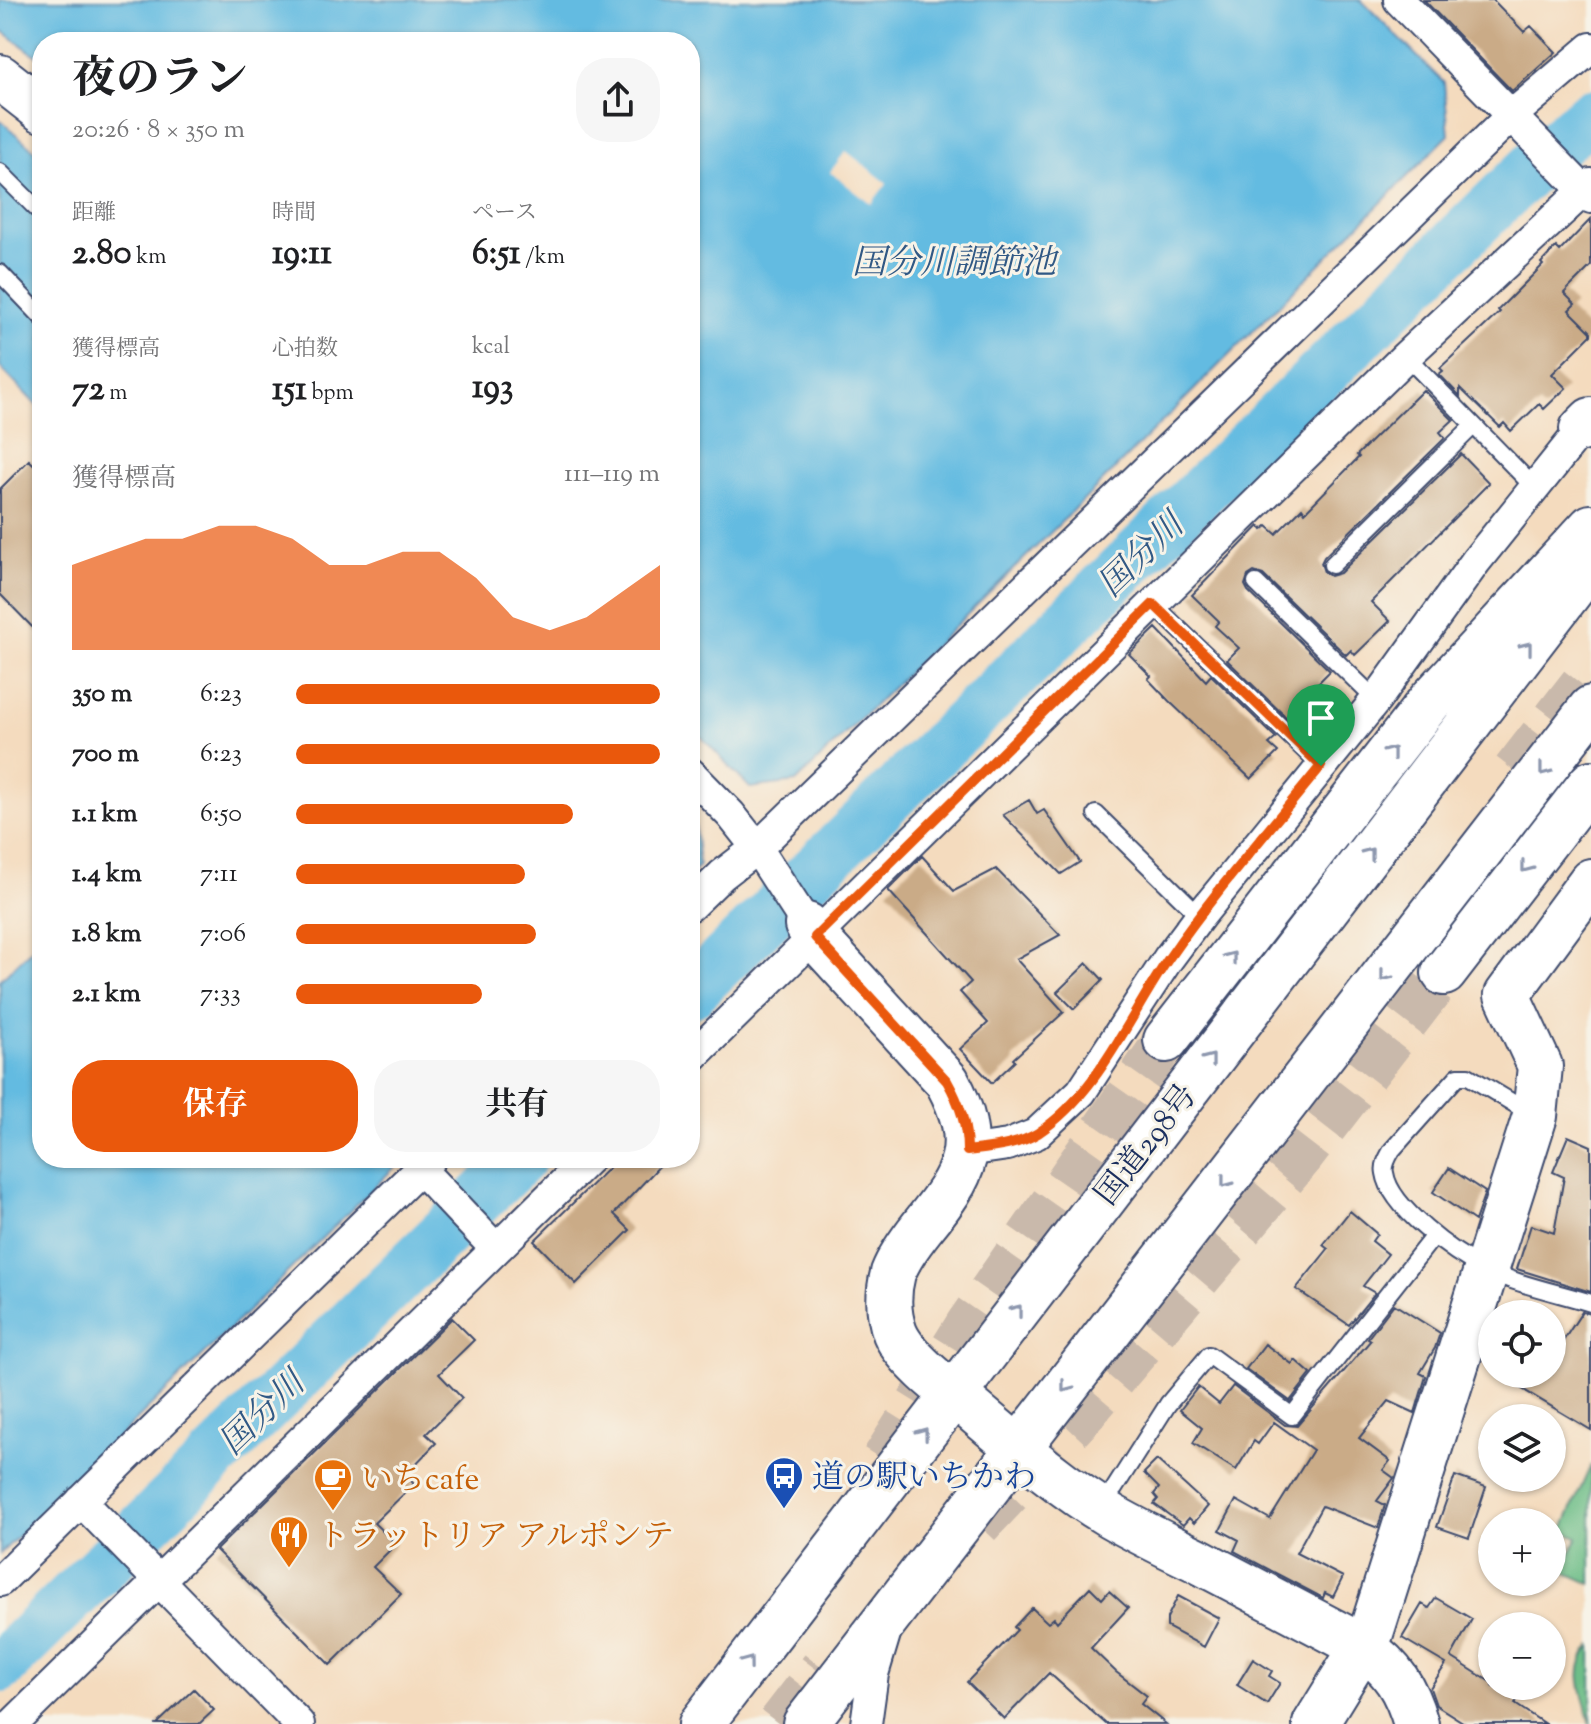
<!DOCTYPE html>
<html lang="ja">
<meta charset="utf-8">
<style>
:root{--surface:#fff;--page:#f6f6f6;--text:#202124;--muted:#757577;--accent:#ea580c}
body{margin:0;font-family:"Sorts Mill Goudy","Noto Serif JP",serif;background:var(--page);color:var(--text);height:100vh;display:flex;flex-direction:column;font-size:30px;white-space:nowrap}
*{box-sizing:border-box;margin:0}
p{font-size:26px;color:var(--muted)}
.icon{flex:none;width:44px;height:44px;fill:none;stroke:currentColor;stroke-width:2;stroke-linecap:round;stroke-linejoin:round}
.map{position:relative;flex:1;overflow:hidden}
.drawer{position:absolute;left:32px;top:32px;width:668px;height:1136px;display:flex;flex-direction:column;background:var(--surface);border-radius:32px;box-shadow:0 2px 6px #0004}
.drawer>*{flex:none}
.buttons{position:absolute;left:1478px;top:1300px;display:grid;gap:16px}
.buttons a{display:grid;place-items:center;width:88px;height:88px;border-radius:50%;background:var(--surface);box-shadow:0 2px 6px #0004;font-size:40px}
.pin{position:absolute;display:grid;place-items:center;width:68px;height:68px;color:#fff;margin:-82px -34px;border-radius:50% 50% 50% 0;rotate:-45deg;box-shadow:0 0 8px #0007}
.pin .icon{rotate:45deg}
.round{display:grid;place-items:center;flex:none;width:84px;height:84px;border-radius:32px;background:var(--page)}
.headline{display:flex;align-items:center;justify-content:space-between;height:136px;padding:0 40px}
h1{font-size:44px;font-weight:700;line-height:60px}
.metrics{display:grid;grid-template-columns:repeat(3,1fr);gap:12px;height:136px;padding:8px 40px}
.metrics div{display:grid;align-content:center}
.metrics b{font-size:34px;font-weight:700}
.metrics small{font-size:22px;font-weight:400}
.metrics p{font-size:22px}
.chart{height:224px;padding:16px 40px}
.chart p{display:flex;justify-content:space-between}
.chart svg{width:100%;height:144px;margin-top:8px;fill:var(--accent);opacity:.7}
.primary-button{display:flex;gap:16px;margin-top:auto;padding:16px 40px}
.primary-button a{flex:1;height:92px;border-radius:32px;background:var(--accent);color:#fff;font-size:32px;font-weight:700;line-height:92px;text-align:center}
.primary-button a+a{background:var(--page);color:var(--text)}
ul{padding:0 40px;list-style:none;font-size:26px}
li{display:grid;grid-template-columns:128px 96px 1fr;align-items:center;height:60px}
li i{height:20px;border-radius:10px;background:var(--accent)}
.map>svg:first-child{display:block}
.forest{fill:#6ebe88;stroke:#447673;stroke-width:2}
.water{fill:#64bbe1;stroke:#4075a0;stroke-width:2}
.pier{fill:#f4dbbe}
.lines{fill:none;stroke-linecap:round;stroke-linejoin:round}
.river{stroke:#64bbe1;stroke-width:52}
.building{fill:#caab87}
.highway-tunnel{stroke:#c9b9ab;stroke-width:44;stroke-dasharray:44 22;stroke-linecap:butt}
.lane-casing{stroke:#3c496c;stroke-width:20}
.street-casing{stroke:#3c496c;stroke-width:34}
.secondary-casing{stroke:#3c496c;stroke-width:48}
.highway-casing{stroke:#3c496c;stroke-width:48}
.lane{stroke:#fff;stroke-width:16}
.street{stroke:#fff;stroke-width:30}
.secondary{stroke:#fff;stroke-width:44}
.highway{stroke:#fff;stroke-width:44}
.oneway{stroke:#8d97ae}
.route-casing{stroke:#fff;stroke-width:16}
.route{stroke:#ea580c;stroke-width:10}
.labels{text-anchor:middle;stroke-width:6;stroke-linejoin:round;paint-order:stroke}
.street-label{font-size:32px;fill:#1b2f5e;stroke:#f7f3e8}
.transit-label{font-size:32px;fill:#164399;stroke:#f7f3e8;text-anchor:start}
.food-label{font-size:32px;fill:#c56008;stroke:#f7f3e8;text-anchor:start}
.water-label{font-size:34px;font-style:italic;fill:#315985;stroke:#f7f3e8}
</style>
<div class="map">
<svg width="1591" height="1724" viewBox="0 0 1591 1724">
<rect width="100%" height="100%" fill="#f7f3e8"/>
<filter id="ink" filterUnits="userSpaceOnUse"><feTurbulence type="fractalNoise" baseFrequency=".0125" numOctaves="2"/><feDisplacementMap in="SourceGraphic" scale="16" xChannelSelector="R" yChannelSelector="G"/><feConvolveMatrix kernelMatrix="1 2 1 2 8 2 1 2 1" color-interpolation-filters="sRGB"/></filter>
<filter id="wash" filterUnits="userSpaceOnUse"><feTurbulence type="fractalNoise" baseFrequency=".006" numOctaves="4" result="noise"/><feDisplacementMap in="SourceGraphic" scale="32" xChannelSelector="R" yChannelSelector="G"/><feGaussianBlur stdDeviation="1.8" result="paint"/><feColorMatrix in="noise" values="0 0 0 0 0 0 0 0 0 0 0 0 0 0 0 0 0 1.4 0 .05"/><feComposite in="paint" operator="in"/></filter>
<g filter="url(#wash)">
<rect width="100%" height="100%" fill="#f4dbbe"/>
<path class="forest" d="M 1591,1465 L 1591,1584 L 1562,1571 L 1578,1537 L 1562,1531 Z
M 1591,1646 L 1591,1724 C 1584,1696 1569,1670 1591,1646 Z"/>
<path class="water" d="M 0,0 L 1361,0 L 1444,83 L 1449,135 L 1090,494 L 796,782 L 750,788 L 690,725 L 690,42 L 42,42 L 42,60 L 0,29 Z
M 0,120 L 42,157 L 42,411 L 0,367 Z
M 690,820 L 695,826 L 699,866 L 690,875 Z
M 42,939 L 42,1158 L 404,1158 L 0,1554 L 0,980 Z"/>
<path class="pier" d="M 846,151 L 887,183 L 871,204 L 830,172 Z"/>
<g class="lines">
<path class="river" d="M 690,993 L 1554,146 L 1591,115
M 0,1667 L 521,1158"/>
</g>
<g id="blocks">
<path class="building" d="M 1424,0 L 1493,0 L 1524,32 L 1531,26 L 1556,52 L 1512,91 Z
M 1591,219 L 1591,266 L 1564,293 L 1575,304 L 1569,310 L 1591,332 L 1591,335 L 1552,374 L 1566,388 L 1544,409 L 1539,404 L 1511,431 L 1504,423 L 1500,427 L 1460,388 L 1460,396 L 1439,374 L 1443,371 L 1440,368 L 1500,312 L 1498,310 L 1543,265 L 1541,263 L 1556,247 L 1560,251 Z
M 1423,390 L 1453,420 L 1440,432 L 1445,438 L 1324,557 L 1321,563 L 1324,572 L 1330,576 L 1340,573 L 1461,454 L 1489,483 L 1371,602 L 1390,621 L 1355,655 L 1351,650 L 1346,655 L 1263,575 L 1254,572 L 1248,576 L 1245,585 L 1248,591 L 1330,671 L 1319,682 L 1325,688 L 1291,722 L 1227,660 L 1239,648 L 1215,626 L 1219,621 L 1192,595 L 1259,526 L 1262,530 L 1267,526 L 1276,534 L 1302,508 L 1305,512 L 1359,457 L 1357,455 Z
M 29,460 L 42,472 L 42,637 L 0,594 L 0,489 Z
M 1156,628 L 1206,681 L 1211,675 L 1276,738 L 1269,744 L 1278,752 L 1251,779 L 1169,701 L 1148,679 L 1151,676 L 1129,654 Z
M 1029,800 L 1037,814 L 1044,810 L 1080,862 L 1061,874 L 1003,815 Z
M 922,856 L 954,891 L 996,869 L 1060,935 L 1016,959 L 1064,1012 L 1013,1059 L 1015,1061 L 992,1083 L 960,1049 L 988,1023 L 960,992 L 971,982 L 888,890 Z
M 1087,963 L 1103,980 L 1074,1009 L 1057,992 Z
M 1568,1136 L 1591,1146 L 1591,1292 L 1517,1269 L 1531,1225 L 1554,1233 L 1564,1177 L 1553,1172 Z
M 619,1158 L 667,1158 L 614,1214 L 630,1230 L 576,1284 L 534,1241 Z
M 1449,1168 L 1485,1192 L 1475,1221 L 1433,1192 Z
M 1350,1211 L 1377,1234 L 1372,1241 L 1388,1254 L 1363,1286 L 1375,1293 L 1349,1325 L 1296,1289 L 1328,1249 L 1323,1245 Z
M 1394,1304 L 1440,1333 L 1435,1348 L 1420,1373 L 1426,1376 L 1415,1413 L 1389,1401 L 1359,1438 L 1390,1461 L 1383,1470 L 1394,1478 L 1377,1501 L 1385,1505 L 1378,1528 L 1322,1506 L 1296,1553 L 1343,1577 L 1333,1597 L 1325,1593 L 1323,1598 L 1234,1551 L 1239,1540 L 1220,1530 L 1236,1500 L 1270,1519 L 1313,1450 L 1274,1422 L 1258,1444 L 1254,1441 L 1236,1470 L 1193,1443 L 1202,1428 L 1180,1410 L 1198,1387 L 1219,1404 L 1233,1386 L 1285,1425 L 1297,1426 L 1371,1340 L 1368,1338 Z
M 1582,1312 L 1591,1314 L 1591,1430 L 1497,1374 L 1552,1374 L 1552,1358 Z
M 452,1318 L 474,1340 L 439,1374 L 462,1398 L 426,1434 L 436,1443 L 405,1475 L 414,1484 L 374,1523 L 396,1544 L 373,1567 L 401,1594 L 330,1665 L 216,1550 Z
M 1265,1344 L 1292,1364 L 1295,1360 L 1311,1374 L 1290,1401 L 1246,1369 Z
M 1157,1460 L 1208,1506 L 1194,1523 L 1189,1518 L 1183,1525 L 1154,1504 L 1158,1499 L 1154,1494 L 1159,1488 L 1144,1473 Z
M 1455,1476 L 1486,1487 L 1469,1538 L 1437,1527 Z
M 1090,1587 L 1102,1599 L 1109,1591 L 1128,1608 L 1091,1648 L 1116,1672 L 1147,1696 L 1141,1704 L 1166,1724 L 1106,1724 L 1049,1673 L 1004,1719 L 967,1682 L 1017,1630 L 1014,1627 L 1032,1608 L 1048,1623 L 1054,1618 L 1057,1622 Z
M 1178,1596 L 1219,1618 L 1204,1647 L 1167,1627 L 1167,1618 Z
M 1436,1598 L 1472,1619 L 1451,1657 L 1492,1683 L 1492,1686 L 1517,1700 L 1515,1704 L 1545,1724 L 1466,1724 L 1436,1705 L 1430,1688 L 1446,1664 L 1402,1638 L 1422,1604 L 1429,1608 Z
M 1253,1659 L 1272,1671 L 1269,1676 L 1280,1683 L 1267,1704 L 1237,1685 Z
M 194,1689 L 214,1710 L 199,1724 L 157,1724 Z"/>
</g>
</g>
<g filter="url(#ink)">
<use href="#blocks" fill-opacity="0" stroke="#3c496c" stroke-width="2"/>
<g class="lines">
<path class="highway-tunnel" d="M 1514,771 L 1591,672
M 883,1460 L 969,1322 L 1166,1040
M 979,1525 L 1081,1417 L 1303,1155 L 1444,973
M 779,1724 L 822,1668"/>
<g class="lane-casing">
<path id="lane" d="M 0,172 L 42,214
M 0,273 L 42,317
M 1406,356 L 1533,486
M 1332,565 L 1473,426
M 1256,583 L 1376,700
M 1153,604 L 1321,766
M 1096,814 L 1200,916
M 1533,1115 L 1468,1076 L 1458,1076 L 1392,1150 C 1388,1157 1383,1165 1385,1173 C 1390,1208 1455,1254 1485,1269 C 1515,1284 1559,1293 1591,1303
M 1114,1489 L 1168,1404 L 1209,1355 L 1292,1416 L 1433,1237"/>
</g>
<g class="street-casing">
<path id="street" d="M 1399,0 L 1591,198
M 690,773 L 731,815 L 757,848 L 807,925
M 690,906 L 722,875 L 757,848 L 1511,116 L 1591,48
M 690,1059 L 1406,356 L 1591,184
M 967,1151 L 1008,1145 L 1036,1134 L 1081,1092 L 1168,959 L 1200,916 L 1376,700 L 1476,561 L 1582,429
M 420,1169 L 496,1249
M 81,1501 L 299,1724
M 0,1581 L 431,1158
M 13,1724 L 589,1158
M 866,1724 L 873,1674 L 885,1634"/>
</g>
<g class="secondary-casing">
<path id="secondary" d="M 0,77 L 42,110
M 1582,429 L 1591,420
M 807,925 L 815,937 L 947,1081 C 982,1146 965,1174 922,1227 C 911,1241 899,1257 893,1273 C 888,1292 888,1314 895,1333 C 906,1359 945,1388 967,1405 C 1013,1444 1059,1485 1111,1516 C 1139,1532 1168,1546 1197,1560 C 1252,1589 1308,1618 1363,1647 C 1393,1668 1406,1689 1416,1724
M 1315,1724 L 1371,1633 L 1535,1116 L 1540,1066 L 1507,995 L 1591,881"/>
</g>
<g class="highway-casing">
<path id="highway" d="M 1444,973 L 1591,783
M 1166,1040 L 1430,701 L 1591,527
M 701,1724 L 1591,564
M 805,1724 L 1591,708"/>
</g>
<use href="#lane" class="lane"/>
<use href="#street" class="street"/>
<use href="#secondary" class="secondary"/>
<use href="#highway" class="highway"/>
</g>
<defs><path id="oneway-chevron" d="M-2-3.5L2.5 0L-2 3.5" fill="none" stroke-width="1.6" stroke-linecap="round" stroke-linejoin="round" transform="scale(2)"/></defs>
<g class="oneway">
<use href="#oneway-chevron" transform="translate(1527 647) rotate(-52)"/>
<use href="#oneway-chevron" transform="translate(1391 752) rotate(-52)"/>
<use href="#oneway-chevron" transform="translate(1544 770) rotate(128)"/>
<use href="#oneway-chevron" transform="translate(1369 853) rotate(-52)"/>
<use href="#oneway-chevron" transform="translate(1526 867) rotate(128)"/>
<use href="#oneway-chevron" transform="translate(1231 957) rotate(-52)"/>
<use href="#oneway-chevron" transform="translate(1385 976) rotate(128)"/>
<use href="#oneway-chevron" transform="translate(1210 1059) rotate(-52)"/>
<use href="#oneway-chevron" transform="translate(1226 1182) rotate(128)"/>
<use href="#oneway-chevron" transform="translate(1017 1310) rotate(-52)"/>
<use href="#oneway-chevron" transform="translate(1066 1387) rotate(128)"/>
<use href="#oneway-chevron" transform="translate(923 1433) rotate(-53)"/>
<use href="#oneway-chevron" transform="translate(748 1662) rotate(-53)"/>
</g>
</g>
<g class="lines" filter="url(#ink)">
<g class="route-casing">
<path id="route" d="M 1153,604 L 1321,766 C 1270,829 1215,891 1169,958 C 1129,1016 1099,1093 1038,1133 C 1017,1146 990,1148 967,1151 C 967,1125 960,1104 947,1081 L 815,937 Z"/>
</g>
<use href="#route" class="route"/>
</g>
<defs>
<g id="bus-pin" transform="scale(2)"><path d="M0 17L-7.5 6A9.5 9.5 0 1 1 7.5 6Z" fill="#1a4fb4" stroke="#f7f3e8"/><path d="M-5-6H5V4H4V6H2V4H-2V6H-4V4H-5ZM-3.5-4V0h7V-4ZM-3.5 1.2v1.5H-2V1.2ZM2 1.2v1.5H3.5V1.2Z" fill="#fff"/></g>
<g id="cafe-pin" transform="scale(2)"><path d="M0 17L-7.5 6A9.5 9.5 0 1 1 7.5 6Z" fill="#e8710a" stroke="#f7f3e8"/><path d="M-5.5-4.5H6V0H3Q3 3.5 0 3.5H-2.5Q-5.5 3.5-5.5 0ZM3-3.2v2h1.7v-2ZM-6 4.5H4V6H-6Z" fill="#fff"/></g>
<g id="restaurant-pin" transform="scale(2)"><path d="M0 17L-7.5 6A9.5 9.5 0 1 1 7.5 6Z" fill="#e8710a" stroke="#f7f3e8"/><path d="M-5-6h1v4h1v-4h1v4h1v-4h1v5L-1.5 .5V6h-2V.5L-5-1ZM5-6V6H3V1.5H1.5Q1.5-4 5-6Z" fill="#fff"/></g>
</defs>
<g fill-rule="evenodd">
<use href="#bus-pin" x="784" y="1476"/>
<use href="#cafe-pin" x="333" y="1478"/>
<use href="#restaurant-pin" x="289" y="1535"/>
</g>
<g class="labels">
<g class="street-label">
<text transform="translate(1145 1144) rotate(-52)" y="11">国道298号</text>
</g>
<g class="transit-label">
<text x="812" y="1487">道の駅いちかわ</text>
</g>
<g class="food-label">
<text x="361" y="1489">いちcafe</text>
<text x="317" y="1546">トラットリア アルポンテ</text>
</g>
<g class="water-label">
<text x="954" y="273">国分川調節池</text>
<text transform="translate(1140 554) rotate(-44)" y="12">国分川</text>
<text transform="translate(261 1412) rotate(-44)" y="12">国分川</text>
</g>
</g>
</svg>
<div class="buttons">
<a><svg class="icon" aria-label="locate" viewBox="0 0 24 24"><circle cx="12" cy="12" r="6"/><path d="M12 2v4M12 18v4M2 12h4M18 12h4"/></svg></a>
<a><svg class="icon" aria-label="layers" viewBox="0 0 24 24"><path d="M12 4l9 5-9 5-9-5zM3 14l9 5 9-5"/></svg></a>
<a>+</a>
<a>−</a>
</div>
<div class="pin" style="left:1321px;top:766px;background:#1e9e55"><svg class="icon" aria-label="arrive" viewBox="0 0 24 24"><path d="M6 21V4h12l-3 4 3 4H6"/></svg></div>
<section class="drawer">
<div class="headline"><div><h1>夜のラン</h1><p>20:26 · 8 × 350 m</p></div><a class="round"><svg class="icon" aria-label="share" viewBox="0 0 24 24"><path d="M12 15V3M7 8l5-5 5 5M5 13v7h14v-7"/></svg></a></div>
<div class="metrics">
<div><p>距離</p><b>2.80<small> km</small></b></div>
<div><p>時間</p><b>19:11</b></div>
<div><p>ペース</p><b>6:51<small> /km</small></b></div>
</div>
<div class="metrics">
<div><p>獲得標高</p><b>72<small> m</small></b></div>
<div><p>心拍数</p><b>151<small> bpm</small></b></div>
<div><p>kcal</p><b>193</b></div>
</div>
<div class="chart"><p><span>獲得標高</span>111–119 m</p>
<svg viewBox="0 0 160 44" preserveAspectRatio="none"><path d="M0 44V18L10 14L20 10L30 10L40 6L50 6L60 10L70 18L80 18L90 14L100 14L110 22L120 34L130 38L140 34L150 26L160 18V44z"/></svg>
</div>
<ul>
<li><b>350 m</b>6:23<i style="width:100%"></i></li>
<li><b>700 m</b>6:23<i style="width:100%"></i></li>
<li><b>1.1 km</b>6:50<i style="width:76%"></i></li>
<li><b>1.4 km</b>7:11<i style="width:63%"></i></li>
<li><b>1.8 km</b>7:06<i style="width:66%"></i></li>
<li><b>2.1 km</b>7:33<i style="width:51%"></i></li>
</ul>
<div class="primary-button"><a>保存</a><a>共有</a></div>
</section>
</div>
